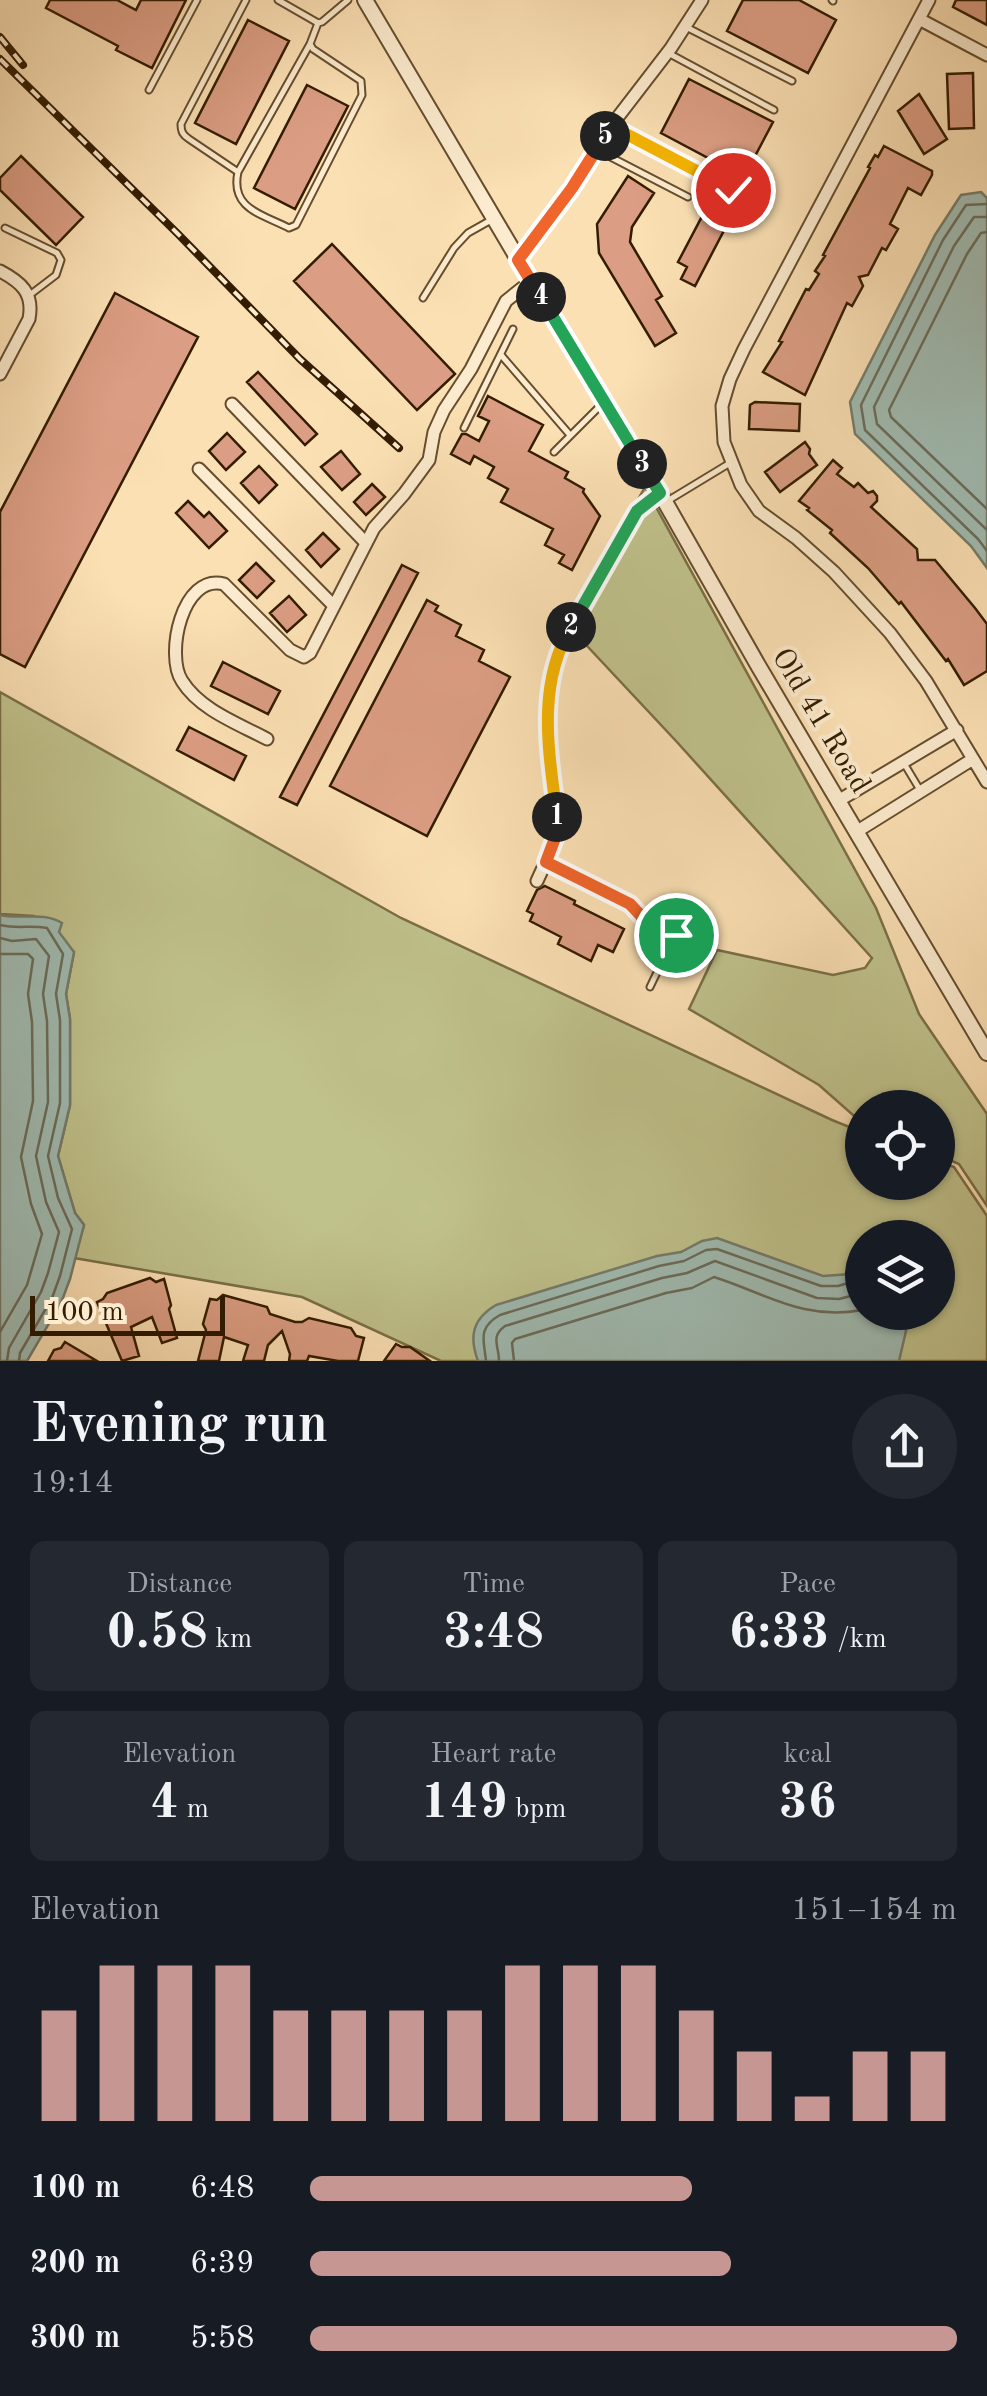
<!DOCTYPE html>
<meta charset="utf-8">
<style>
:root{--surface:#171b24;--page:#242831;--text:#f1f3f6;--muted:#9ea1a6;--accent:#c59692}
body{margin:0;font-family:"Old Standard TT",serif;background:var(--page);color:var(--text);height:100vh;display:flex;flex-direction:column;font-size:38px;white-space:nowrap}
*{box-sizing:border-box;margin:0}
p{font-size:32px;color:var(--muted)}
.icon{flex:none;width:55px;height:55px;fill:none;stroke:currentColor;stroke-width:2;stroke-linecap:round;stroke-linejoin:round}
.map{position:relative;height:1361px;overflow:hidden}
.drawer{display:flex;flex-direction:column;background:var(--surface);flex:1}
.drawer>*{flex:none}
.buttons{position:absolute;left:845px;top:1090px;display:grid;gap:20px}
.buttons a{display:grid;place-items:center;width:110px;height:110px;border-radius:50%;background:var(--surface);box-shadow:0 2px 8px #0004;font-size:50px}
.scale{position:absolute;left:30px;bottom:25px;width:195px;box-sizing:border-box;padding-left:10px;border:5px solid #331c00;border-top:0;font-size:28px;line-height:35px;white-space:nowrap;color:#331c00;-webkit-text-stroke:8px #fcebce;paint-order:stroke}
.pin{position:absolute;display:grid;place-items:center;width:85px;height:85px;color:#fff;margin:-42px;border:5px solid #fff;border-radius:50%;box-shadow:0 2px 10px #0007}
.km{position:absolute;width:50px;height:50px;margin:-25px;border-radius:50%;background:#222;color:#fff;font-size:28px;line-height:50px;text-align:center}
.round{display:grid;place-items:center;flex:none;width:105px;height:105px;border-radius:52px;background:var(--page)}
.overview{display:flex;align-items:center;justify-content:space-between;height:170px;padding:0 30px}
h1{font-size:55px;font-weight:600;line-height:75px}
.stats{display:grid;grid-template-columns:repeat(3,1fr);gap:15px;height:170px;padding:10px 30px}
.stats div{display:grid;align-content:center;border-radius:15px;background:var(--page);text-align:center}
.stats b{font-size:50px;font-weight:600}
.stats small{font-size:28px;font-weight:400}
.stats p{font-size:28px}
.chart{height:280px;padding:20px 30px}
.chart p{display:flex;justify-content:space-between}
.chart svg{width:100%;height:180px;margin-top:10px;stroke:var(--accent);stroke-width:6}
ul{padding:0 30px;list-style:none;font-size:32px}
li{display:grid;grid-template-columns:160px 120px 1fr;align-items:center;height:75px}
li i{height:25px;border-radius:12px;background:var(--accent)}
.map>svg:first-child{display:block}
.green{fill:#c0c28c;stroke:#7a6f46;stroke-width:2.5;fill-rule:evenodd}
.water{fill:#a0bcb3;stroke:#747c6b;stroke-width:2.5}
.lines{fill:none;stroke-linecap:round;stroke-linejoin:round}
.shore{stroke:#6a6c5a;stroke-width:2.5}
.building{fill:#db9d83;stroke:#331c00;stroke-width:2.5}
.service-casing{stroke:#654d2d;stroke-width:9}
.minor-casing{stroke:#654d2d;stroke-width:15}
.tertiary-casing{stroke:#654d2d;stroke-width:18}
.service{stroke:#fcebce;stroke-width:5}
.minor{stroke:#fcebce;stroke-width:11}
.tertiary{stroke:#fcebce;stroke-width:14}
.rail-casing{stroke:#331c00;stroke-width:8}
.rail{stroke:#fcebce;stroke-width:4;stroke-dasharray:11;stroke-linecap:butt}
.split-1-casing{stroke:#fff;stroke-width:20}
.split-2-casing{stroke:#fff;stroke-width:20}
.split-3-casing{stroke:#fff;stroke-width:20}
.split-4-casing{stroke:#fff;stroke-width:20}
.split-5-casing{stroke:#fff;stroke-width:20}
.split-6-casing{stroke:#fff;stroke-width:20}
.split-1{stroke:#f0652b;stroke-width:12}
.split-2{stroke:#f5b400;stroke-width:12}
.split-3{stroke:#22a559;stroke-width:12}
.split-4{stroke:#22a559;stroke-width:12}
.split-5{stroke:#f0652b;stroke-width:12}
.split-6{stroke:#f5b400;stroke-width:12}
.labels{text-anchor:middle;stroke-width:8;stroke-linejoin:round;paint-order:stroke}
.street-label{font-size:30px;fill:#331c00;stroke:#fcebce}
</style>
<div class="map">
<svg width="987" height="1361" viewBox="0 0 987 1361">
<rect width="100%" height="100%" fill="#fbe0b4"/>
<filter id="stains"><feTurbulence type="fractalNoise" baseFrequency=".002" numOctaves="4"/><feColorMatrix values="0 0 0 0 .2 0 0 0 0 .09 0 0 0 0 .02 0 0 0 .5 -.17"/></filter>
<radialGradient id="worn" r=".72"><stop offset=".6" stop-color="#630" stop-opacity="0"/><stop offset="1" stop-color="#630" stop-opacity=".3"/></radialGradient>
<path class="green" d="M 645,487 L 876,908 L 919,1014 L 987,1114 L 987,1206 L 959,1164 L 938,1155 L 938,1108 L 862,1108 L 862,1123 L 819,1085 L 689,1009 L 717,950 L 833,975 L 865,968 L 872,958 L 676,741 L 574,632 L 590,586 Z
M 0,692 L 401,918 L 832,1120 L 862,1132 L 862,1182 L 938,1182 L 938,1161 L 954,1167 L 987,1216 L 987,1361 L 441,1361 L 302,1297 L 74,1258 L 84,1225 L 75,1213 L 58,1156 L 70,1105 L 70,1019 L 66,994 L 74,952 L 34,916 L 0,914 ZM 862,1238 L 938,1238 L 938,1312 L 862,1312 Z"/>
<path class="water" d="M 981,192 L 987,198 L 987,568 L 971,546 L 855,434 L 850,402 L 935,235 L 961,195 Z
M 0,915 C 21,920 43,911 62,923 L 59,932 L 74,952 L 66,994 L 70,1019 L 70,1105 L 58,1156 L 75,1213 L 84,1225 L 70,1279 L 61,1303 L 27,1361 L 0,1361 Z
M 717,1238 L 823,1276 L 851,1274 L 862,1268 L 862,1312 L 905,1313 L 906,1331 L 899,1361 L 478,1361 C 469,1337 472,1319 496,1305 L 657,1256 L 681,1252 L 702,1241 Z"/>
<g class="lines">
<path class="shore" d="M 987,204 L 966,205 L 943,240 L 861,405 L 865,430 L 978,539 L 987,551
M 987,217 L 974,217 L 954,246 L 874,407 L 877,424 L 987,530
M 987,232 L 981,233 L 967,254 L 889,410 L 891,417 L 987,509
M 0,925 C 16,929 31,925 47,928 L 63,954 L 56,994 L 60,1020 L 60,1103 L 48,1156 L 58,1198 L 72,1229 L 60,1276 L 52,1298 L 20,1353 L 19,1361
M 0,938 L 12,941 L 36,939 L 49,956 L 43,994 L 47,1021 L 48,1102 L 36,1156 L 46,1202 L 59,1232 L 48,1273 L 41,1292 L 9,1348 L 7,1361
M 0,954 L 28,954 L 33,959 L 28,994 L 32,1022 L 33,1101 L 21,1157 L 31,1204 L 42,1234 L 27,1285 L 0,1332
M 486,1361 C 484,1340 477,1328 500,1315 L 659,1266 L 684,1261 L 706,1250 L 717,1249 L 821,1286 L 838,1286 L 862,1279
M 499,1361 C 499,1346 490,1337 505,1326 L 662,1278 L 687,1273 L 715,1261 L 817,1298 L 839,1299 L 862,1293
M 514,1361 L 512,1343 L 515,1339 L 666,1293 L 692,1288 L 714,1277 C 767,1294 804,1321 862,1310"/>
</g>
<path class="building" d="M 50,0 L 117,0 L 136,10 L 141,0 L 186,0 L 152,68 L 116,50 L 118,46 L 46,8 Z
M 743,0 L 799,0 L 836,20 L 808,73 L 727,31 Z
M 956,0 L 987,0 L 987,25 L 953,7 Z
M 248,20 L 289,41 L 236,144 L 195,123 Z
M 973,73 L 974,128 L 949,129 L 947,74 Z
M 689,79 L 773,122 L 744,177 L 661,133 Z
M 307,85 L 348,106 L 295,209 L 254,188 Z
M 919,94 L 947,139 L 924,154 L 898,111 Z
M 884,146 L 932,171 L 932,175 L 921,195 L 908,188 L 890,224 L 898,229 L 886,250 L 882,248 L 868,275 L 859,277 L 863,286 L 852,306 L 847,303 L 805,395 L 763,372 L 782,342 L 779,341 L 806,289 L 809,290 L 819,274 L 815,271 L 825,256 L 823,255 L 870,168 L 868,167 L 875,155 L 878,157 Z
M 21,156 L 83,217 L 56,245 L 0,190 L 0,178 Z
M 628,176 L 654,193 L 632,227 L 630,242 L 662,296 L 656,300 L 676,333 L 655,346 L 599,253 L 597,224 Z
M 708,205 L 731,217 L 695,286 L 681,279 L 687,267 L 678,262 Z
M 332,244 L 455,374 L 417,410 L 294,281 Z
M 115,293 L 198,337 L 25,667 L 0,654 L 0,512 Z
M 258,372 L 317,434 L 305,445 L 247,382 Z
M 488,396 L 543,425 L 529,451 L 568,472 L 565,478 L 584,489 L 583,492 L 600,516 L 572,570 L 559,563 L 564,555 L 545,545 L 553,529 L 501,502 L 508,489 L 488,478 L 494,467 L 474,456 L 470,464 L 451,454 L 462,434 L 466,434 L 479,441 L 489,421 L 478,416 Z
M 755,402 L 800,404 L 799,431 L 749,429 L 750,405 Z
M 227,433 L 245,452 L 226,470 L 209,451 Z
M 805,442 L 810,449 L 809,454 L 817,465 L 780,492 L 765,472 Z
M 341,451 L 360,474 L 342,490 L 321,467 Z
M 833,460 L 842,468 L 837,474 L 854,487 L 858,483 L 868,493 L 873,491 L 877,496 L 877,501 L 871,507 L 917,549 L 918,560 L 935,560 L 975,608 L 987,624 L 987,671 L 964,685 L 948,659 L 946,661 L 901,602 L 899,604 L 868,568 L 830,533 L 832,530 L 807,510 L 809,508 L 799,501 Z
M 259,466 L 277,485 L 259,503 L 241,483 Z
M 372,484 L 385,497 L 366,515 L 354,502 Z
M 188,501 L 204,517 L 209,512 L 227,531 L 209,548 L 176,513 Z
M 323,533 L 339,549 L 321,567 L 306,550 Z
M 256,563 L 274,581 L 257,598 L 239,580 Z
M 402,565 L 418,573 L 297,805 L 280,797 Z
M 289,596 L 306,615 L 287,632 L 270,613 Z
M 427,600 L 438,606 L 435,611 L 461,625 L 456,636 L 484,650 L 479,661 L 510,677 L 427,836 L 330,786 Z
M 223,662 L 280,691 L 268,714 L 211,686 Z
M 189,727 L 246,756 L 234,780 L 177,750 Z
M 545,886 L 575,901 L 574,904 L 624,929 L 613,952 L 598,945 L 591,961 L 558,944 L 561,937 L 530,921 L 533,914 L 527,911 L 537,890 Z
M 150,1278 L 156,1282 L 164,1279 L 171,1305 L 169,1309 L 177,1338 L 162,1343 L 152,1317 L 131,1327 L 139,1356 L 122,1361 L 97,1302 L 103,1299 L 107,1293 Z
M 223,1295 L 267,1307 L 270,1314 L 295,1322 L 302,1322 L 309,1318 L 351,1328 L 356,1336 L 364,1338 L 358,1361 L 338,1361 L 309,1356 L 307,1361 L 289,1361 L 290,1354 L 282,1331 L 268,1345 L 264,1361 L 243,1361 L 248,1345 L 224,1337 L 219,1361 L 198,1361 L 206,1330 L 203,1324 L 210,1299 L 217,1300 Z
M 65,1342 L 97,1361 L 48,1361 L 54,1350 L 61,1348 Z
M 396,1344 L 402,1347 L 410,1347 L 430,1361 L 384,1361 Z"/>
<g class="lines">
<g class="service-casing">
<path id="service" d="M 246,0 L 181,124 C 181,132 183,135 189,139 L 238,172 C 230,209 262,214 289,228 L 296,225 L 362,95 L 361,81 L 313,49 L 310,44 L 318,23 L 322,22 L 348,0
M 278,0 L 318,23
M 832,0 L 833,1
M 688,28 L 792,81
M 670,54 L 774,110
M 149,90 L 197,0
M 613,127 L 733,190
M 599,151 L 688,197
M 238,172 L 310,44
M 5,228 L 57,253 L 61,260 L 56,275 L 31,294
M 423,298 L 454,248 L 468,233 L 491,220
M 501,355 L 570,435
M 464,428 L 513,329
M 554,452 L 602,404
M 669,500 L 730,463
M 905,765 L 920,790
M 549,863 L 630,904 L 643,918 L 675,935 L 650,987"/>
</g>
<g class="minor-casing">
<path id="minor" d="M 929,0 L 744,349 L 730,379 L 722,406 L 724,442 L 741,485 L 759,511 L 796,538 L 834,572 L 890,633 L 926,681 L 987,782
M 919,19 L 987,55
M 518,260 L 572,188 L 611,126 L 671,48 L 702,0
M 0,271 C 21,282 34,293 29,319 L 0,374
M 232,404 L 366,543
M 199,469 L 334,606
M 267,739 C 239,724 200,710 182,681 C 165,655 182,573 224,584 L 290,650 L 304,657 L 310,653 L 374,528 L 404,494 L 429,460 L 434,432 L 444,410 L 471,369 L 506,301 L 531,281
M 838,801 L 957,730
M 856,832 L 973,759
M 537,881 L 554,844 L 558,830 L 548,731 L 548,696 L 553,665 L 564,639 L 637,511 L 660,493"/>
</g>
<g class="tertiary-casing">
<path id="tertiary" d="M 365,0 L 531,281 L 660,493 L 759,667 L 987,1053"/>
</g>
<use href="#service" class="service"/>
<use href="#minor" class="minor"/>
<use href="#tertiary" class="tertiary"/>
<g class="rail-casing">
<path id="rail" d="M 0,37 L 23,65
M 0,59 L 177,233 L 300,359 L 399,448"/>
</g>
<use href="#rail" class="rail"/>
</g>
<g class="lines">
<g class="split-1-casing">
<path id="split-1" d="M 557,817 L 558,830 L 546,862 L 630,904 L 643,918 L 676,935"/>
</g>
<g class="split-2-casing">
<path id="split-2" d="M 557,817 C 549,752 536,686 571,627"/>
</g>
<g class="split-3-casing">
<path id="split-3" d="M 571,627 L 637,511 L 660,493 L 642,464"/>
</g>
<g class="split-4-casing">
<path id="split-4" d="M 541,297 L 642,464"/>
</g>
<g class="split-5-casing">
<path id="split-5" d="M 541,297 L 518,260 L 572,188 L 605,136"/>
</g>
<g class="split-6-casing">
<path id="split-6" d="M 605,136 L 611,126 L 733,190"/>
</g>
<use href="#split-1" class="split-1"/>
<use href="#split-2" class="split-2"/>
<use href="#split-3" class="split-3"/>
<use href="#split-4" class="split-4"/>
<use href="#split-5" class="split-5"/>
<use href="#split-6" class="split-6"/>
</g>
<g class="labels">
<g class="street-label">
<text transform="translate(822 720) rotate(59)" y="10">Old 41 Road</text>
</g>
</g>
<rect width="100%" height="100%" filter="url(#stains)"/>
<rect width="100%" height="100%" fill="url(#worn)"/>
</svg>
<div class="buttons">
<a><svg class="icon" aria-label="locate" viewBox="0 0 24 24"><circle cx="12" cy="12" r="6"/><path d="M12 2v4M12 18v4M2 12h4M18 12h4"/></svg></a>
<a><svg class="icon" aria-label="layers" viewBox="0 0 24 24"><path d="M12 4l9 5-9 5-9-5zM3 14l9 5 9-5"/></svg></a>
</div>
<div class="scale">100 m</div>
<div class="pin" style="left:676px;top:935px;background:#1e9e55"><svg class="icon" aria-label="arrive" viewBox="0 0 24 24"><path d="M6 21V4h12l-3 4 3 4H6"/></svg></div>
<div class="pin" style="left:733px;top:190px;background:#d93025"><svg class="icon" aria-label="check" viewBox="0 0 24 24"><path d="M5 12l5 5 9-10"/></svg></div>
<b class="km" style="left:557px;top:817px">1</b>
<b class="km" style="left:571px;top:627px">2</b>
<b class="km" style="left:642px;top:464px">3</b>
<b class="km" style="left:541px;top:297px">4</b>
<b class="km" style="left:605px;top:136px">5</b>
</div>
<section class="drawer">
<div class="overview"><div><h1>Evening run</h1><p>19:14</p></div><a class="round"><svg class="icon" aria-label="share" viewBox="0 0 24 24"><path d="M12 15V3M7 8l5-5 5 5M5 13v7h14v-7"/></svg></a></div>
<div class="stats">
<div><p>Distance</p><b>0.58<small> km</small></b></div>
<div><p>Time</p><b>3:48</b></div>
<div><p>Pace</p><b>6:33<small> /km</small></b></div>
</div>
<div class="stats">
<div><p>Elevation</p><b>4<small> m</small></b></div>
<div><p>Heart rate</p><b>149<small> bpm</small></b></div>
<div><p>kcal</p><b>36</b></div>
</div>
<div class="chart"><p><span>Elevation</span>151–154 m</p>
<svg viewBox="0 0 160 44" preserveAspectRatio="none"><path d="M5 44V17M15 44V6M25 44V6M35 44V6M45 44V17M55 44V17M65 44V17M75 44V17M85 44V6M95 44V6M105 44V6M115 44V17M125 44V27M135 44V38M145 44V27M155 44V27"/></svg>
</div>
<ul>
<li><b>100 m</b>6:48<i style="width:59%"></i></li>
<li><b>200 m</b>6:39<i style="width:65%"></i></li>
<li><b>300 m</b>5:58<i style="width:100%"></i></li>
</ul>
</section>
